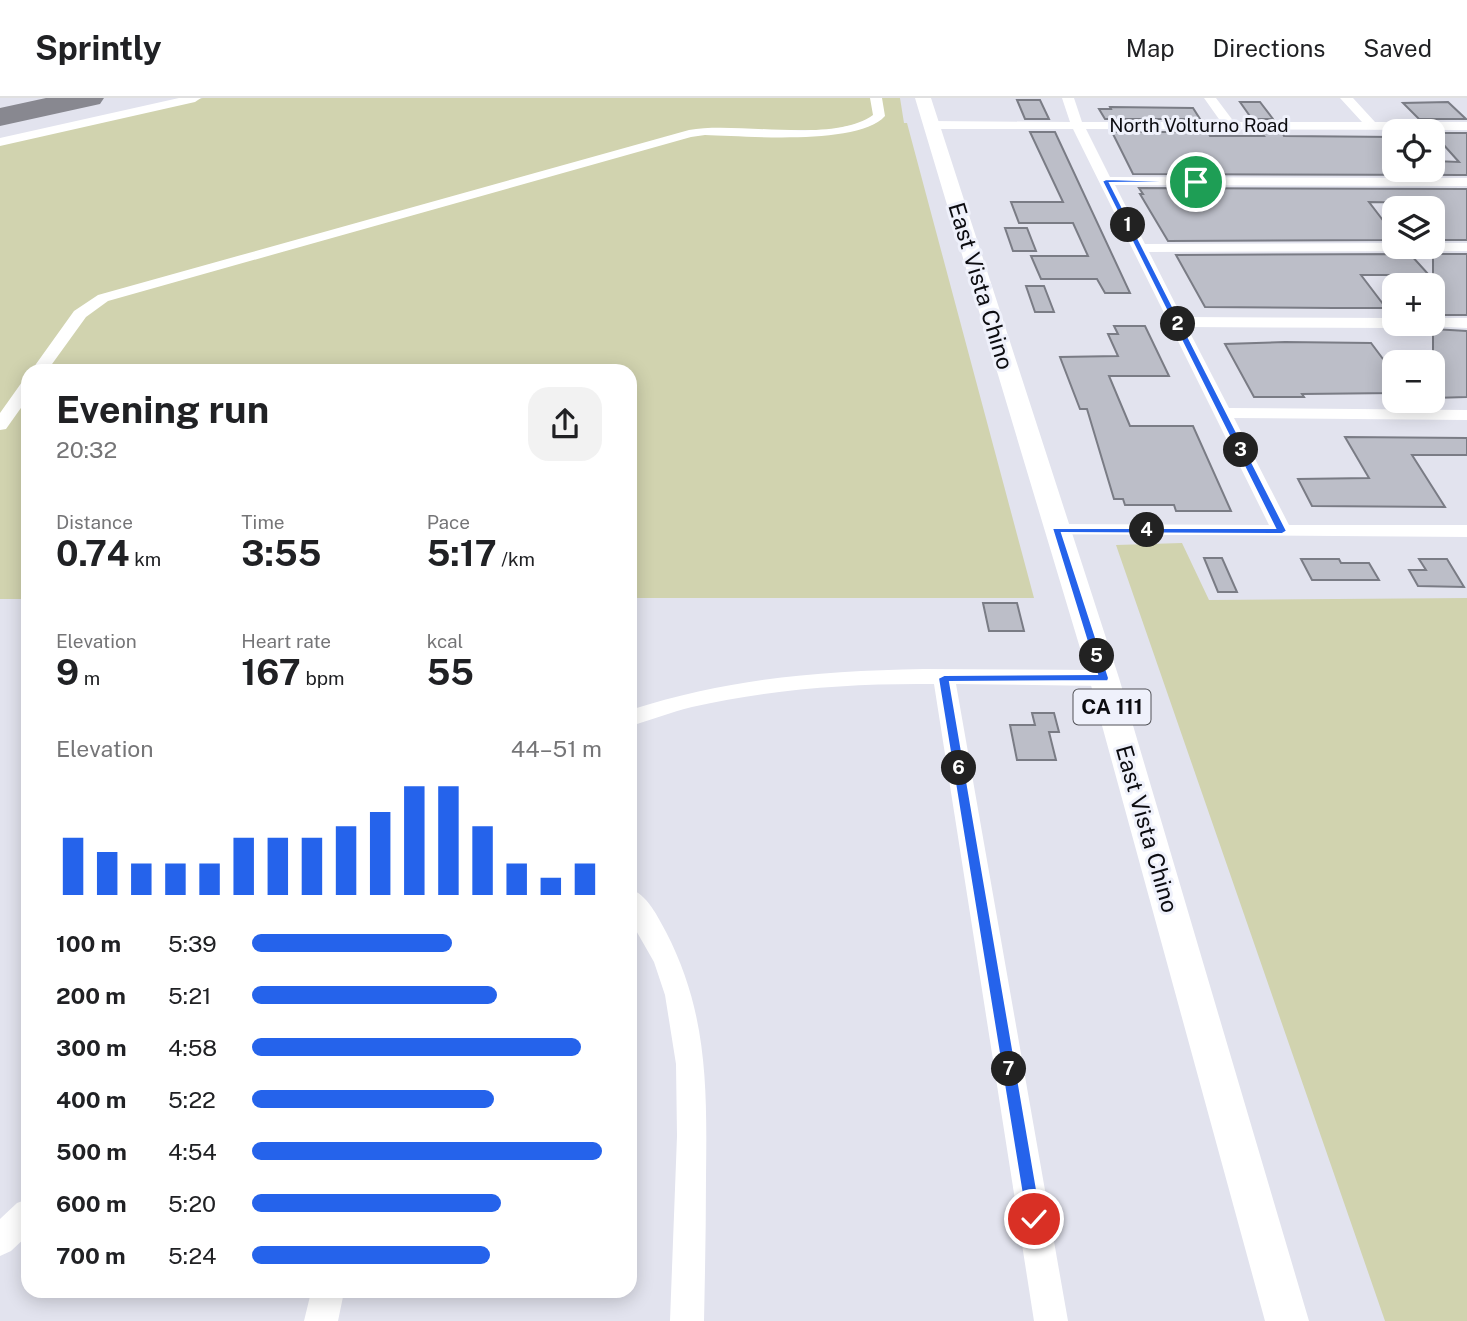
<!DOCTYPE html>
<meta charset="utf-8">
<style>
:root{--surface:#fff;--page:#f2f2f2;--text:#202124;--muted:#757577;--line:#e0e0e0;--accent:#2563eb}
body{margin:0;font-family:"Public Sans",sans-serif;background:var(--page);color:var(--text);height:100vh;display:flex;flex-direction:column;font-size:26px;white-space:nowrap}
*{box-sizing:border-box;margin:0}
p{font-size:23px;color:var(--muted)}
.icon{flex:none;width:38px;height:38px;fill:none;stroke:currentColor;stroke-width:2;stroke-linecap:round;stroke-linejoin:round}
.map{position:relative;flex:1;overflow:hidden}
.details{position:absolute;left:21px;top:266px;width:616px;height:934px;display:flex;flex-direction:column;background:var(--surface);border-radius:21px;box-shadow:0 4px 18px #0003}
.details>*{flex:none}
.buttons{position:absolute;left:1382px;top:21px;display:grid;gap:14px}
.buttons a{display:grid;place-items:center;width:63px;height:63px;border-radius:14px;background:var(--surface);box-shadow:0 4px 18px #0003;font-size:35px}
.pin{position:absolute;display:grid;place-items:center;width:60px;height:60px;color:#fff;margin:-30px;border:4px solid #fff;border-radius:50%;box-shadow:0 2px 7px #0007}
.km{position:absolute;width:35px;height:35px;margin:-18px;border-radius:50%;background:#222;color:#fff;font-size:19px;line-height:35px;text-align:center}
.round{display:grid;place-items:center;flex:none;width:74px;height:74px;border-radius:21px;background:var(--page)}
.headline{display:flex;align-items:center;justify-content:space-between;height:119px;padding:0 35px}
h1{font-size:38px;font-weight:700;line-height:52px}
.stats{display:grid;grid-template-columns:repeat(3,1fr);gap:10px;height:119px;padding:7px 35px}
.stats div{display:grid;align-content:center}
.stats b{font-size:35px;font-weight:700}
.stats small{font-size:19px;font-weight:400}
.stats p{font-size:19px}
.chart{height:196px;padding:14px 35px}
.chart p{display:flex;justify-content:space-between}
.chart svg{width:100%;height:126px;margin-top:7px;stroke:var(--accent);stroke-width:6}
ul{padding:0 35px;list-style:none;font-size:23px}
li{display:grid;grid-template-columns:112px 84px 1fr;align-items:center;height:52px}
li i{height:18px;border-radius:9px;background:var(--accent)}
header{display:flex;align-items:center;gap:42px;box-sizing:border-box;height:98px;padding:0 35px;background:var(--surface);border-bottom:2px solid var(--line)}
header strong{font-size:33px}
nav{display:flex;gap:38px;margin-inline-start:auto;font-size:24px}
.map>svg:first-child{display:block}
.green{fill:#d1d3af}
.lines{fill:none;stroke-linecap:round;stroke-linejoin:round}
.taxiway{fill:#888890;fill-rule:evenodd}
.building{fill:#bcbec8;stroke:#7a7c85;stroke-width:2}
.minor{fill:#fff;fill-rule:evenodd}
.major{fill:#fff;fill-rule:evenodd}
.route{fill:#2563eb;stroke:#fff;stroke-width:2}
.labels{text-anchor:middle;stroke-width:6;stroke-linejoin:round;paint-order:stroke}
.far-street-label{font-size:19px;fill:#0c0c10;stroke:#eff1fb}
.shield{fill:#eff1fb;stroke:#505156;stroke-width:2}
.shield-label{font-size:21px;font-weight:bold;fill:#0c0c10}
.street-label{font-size:23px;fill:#0c0c10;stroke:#eff1fb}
</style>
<header>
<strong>Sprintly</strong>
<nav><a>Map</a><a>Directions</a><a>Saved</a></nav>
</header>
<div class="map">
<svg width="1467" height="1223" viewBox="0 0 1467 1223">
<rect width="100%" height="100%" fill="#e2e3ee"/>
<path class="green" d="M 203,0 L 871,0 L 875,14 L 870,23 L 830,32 L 698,32 C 732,33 867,46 883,18 L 880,0 L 900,0 L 904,25 L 907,25 L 1034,500 L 630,500 L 630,273 L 28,273 L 28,501 L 0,501 L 0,45 Z
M 1182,445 L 1209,502 L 1467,500 L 1467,1223 L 1385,1223 L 1116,447 Z"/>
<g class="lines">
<path class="taxiway" d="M 46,0 L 104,0 L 100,6 L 0,28 L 0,10 Z"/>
</g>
<path class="building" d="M 1017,2 L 1040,2 L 1049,21 L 1025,21 Z
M 1240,4 L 1260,4 L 1273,21 L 1252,21 Z
M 1448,4 L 1466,21 L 1419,21 L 1403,5 Z
M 1110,9 L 1193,10 L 1200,21 L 1105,21 L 1099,11 L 1111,11 Z
M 1030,34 L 1055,34 L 1130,195 L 1105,195 L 1097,181 L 1041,181 L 1031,158 L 1088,158 L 1073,125 L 1019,125 L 1011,104 L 1063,104 Z
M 1112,34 L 1208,34 L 1210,38 L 1264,38 L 1261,34 L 1282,34 L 1284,38 L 1395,39 L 1395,72 L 1433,72 L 1433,63 L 1459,64 L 1433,35 L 1467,35 L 1467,77 L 1133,76 Z
M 1139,90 L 1467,91 L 1467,142 L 1433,142 L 1433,105 L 1369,104 L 1395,138 L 1395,142 L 1168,143 L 1140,96 L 1143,96 Z
M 1005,130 L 1027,130 L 1036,153 L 1013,153 Z
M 1410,156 L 1429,177 L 1361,177 L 1386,210 L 1334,210 L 1205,209 L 1176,157 Z
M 1433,156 L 1467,156 L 1467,217 L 1433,217 Z
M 1026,188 L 1044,188 L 1054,214 L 1035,214 Z
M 1114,228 L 1145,228 L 1169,278 L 1109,278 L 1130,328 L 1193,328 L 1231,413 L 1176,413 L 1174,407 L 1125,407 L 1123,401 L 1114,401 L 1087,311 L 1080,311 L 1060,259 L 1118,258 L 1108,236 L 1118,236 Z
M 1433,231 L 1467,233 L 1467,299 L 1433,300 Z
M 1285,244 L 1371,245 L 1395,277 L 1395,295 L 1302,296 L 1304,299 L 1254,299 L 1225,246 Z
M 1345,339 L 1467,340 L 1467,357 L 1412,357 L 1445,409 L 1312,408 L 1298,381 L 1369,380 Z
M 1204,460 L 1222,460 L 1237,494 L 1218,494 Z
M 1301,461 L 1339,461 L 1341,465 L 1369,465 L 1379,482 L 1312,482 Z
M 1419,461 L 1447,461 L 1464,489 L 1418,488 L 1409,472 L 1426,472 Z
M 983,505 L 1017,505 L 1024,533 L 989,533 Z
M 1032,615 L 1054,615 L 1059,634 L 1049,634 L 1056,662 L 1017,662 L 1010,627 L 1035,627 Z"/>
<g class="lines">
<path class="minor" d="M 179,0 L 201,0 L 195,4 L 0,48 L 0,40 Z
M 870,0 L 882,0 L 885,18 C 858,48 746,38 705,37 L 691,39 L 108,203 L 86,219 L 47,273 L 31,273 L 74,213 L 98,197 L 689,32 C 738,23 833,46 873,17 Z
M 1062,0 L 1074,0 L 1082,24 L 1221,24 L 1204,0 L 1216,0 L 1234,24 L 1362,24 L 1340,0 L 1353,0 L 1375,24 L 1467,24 L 1467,32 L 1086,31 L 1110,79 L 1467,80 L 1467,88 L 1115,87 L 1145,146 L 1395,145 L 1395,149 L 1433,149 L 1433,145 L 1467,145 L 1467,153 L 1149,154 L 1182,219 L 1395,220 L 1395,226 L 1402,226 L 1395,230 L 1187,229 L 1229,310 L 1467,312 L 1467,322 L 1234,320 L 1289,427 L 1467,427 L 1467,439 L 1049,436 L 1046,432 L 1056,426 L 1269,427 L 1073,31 L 931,31 L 925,27 L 931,23 L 1070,24 Z
M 1433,220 L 1467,220 L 1467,230 L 1427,228 L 1426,226 L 1433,226 Z
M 28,283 L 28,300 L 6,331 L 0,332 L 0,315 L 22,284 Z
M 924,571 L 1104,572 L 1112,575 L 1115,580 L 1112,585 L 1104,588 L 956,586 L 1068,1223 L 1034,1223 L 934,586 C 853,585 771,591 692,609 C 671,614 651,622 630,628 L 630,612 C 733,580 818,573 924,571 Z
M 630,791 C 647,796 658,819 666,834 C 708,915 707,991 706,1079 C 706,1127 705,1175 704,1223 L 670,1223 L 677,1038 L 676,966 L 665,897 L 654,864 L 630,822 Z
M 28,1101 L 28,1137 L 11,1153 L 0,1158 L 0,1121 L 17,1105 Z
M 311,1194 L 344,1194 L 338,1223 L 304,1223 Z"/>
<path class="major" d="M 915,0 L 931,0 L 1119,580 L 1309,1223 L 1265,1223 L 1089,580 Z"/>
</g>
<path class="route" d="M 1106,81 L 1199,84 L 1110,85 L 1287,433 L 1282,436 L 1062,435 L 1109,580 L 1108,583 L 950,584 L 1042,1121 L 1040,1126 L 1034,1128 L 1028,1126 L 1026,1121 L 938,580 L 944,577 L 1097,576 L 1052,430 L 1275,430 L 1102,83 Z"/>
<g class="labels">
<g class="far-street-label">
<text x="1199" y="34">North Volturno Road</text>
</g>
<rect class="shield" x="1073.5" y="591.5" width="77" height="35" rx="5"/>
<g class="shield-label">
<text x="1112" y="616">CA 111</text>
</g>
<g class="street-label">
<text transform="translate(981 188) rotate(73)" y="8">East Vista Chino</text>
<text transform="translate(1147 731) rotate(74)" y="8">East Vista Chino</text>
</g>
</g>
</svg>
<div class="buttons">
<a><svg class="icon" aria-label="locate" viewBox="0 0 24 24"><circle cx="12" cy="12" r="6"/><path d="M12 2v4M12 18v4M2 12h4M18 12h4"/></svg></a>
<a><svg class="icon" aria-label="layers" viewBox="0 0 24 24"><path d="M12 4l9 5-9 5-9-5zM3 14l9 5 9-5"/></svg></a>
<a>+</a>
<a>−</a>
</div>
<div class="pin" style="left:1196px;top:84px;background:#1e9e55"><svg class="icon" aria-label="arrive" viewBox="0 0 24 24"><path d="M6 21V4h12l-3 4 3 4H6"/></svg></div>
<div class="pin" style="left:1034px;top:1121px;background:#d93025"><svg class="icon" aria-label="check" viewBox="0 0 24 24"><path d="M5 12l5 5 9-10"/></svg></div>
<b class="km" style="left:1128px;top:127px">1</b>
<b class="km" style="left:1178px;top:226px">2</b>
<b class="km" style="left:1241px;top:352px">3</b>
<b class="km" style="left:1147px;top:432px">4</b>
<b class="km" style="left:1097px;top:558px">5</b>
<b class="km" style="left:959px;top:670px">6</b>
<b class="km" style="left:1009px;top:971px">7</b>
<section class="details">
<div class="headline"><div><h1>Evening run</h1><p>20:32</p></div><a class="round"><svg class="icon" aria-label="share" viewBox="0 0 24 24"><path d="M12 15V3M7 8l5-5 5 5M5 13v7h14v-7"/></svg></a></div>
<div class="stats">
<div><p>Distance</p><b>0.74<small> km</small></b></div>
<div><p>Time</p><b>3:55</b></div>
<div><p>Pace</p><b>5:17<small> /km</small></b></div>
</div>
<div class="stats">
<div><p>Elevation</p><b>9<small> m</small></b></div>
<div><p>Heart rate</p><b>167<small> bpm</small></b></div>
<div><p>kcal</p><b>55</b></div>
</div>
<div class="chart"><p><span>Elevation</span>44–51 m</p>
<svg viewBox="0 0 160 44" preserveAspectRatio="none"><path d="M5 44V24M15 44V29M25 44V33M35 44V33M45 44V33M55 44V24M65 44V24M75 44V24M85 44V20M95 44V15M105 44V6M115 44V6M125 44V20M135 44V33M145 44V38M155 44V33"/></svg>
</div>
<ul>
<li><b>100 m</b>5:39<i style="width:57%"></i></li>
<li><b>200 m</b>5:21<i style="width:70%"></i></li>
<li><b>300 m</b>4:58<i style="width:94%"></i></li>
<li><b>400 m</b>5:22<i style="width:69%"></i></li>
<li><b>500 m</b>4:54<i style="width:100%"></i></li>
<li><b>600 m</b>5:20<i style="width:71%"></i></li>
<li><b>700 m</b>5:24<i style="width:68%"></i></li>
</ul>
</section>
</div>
